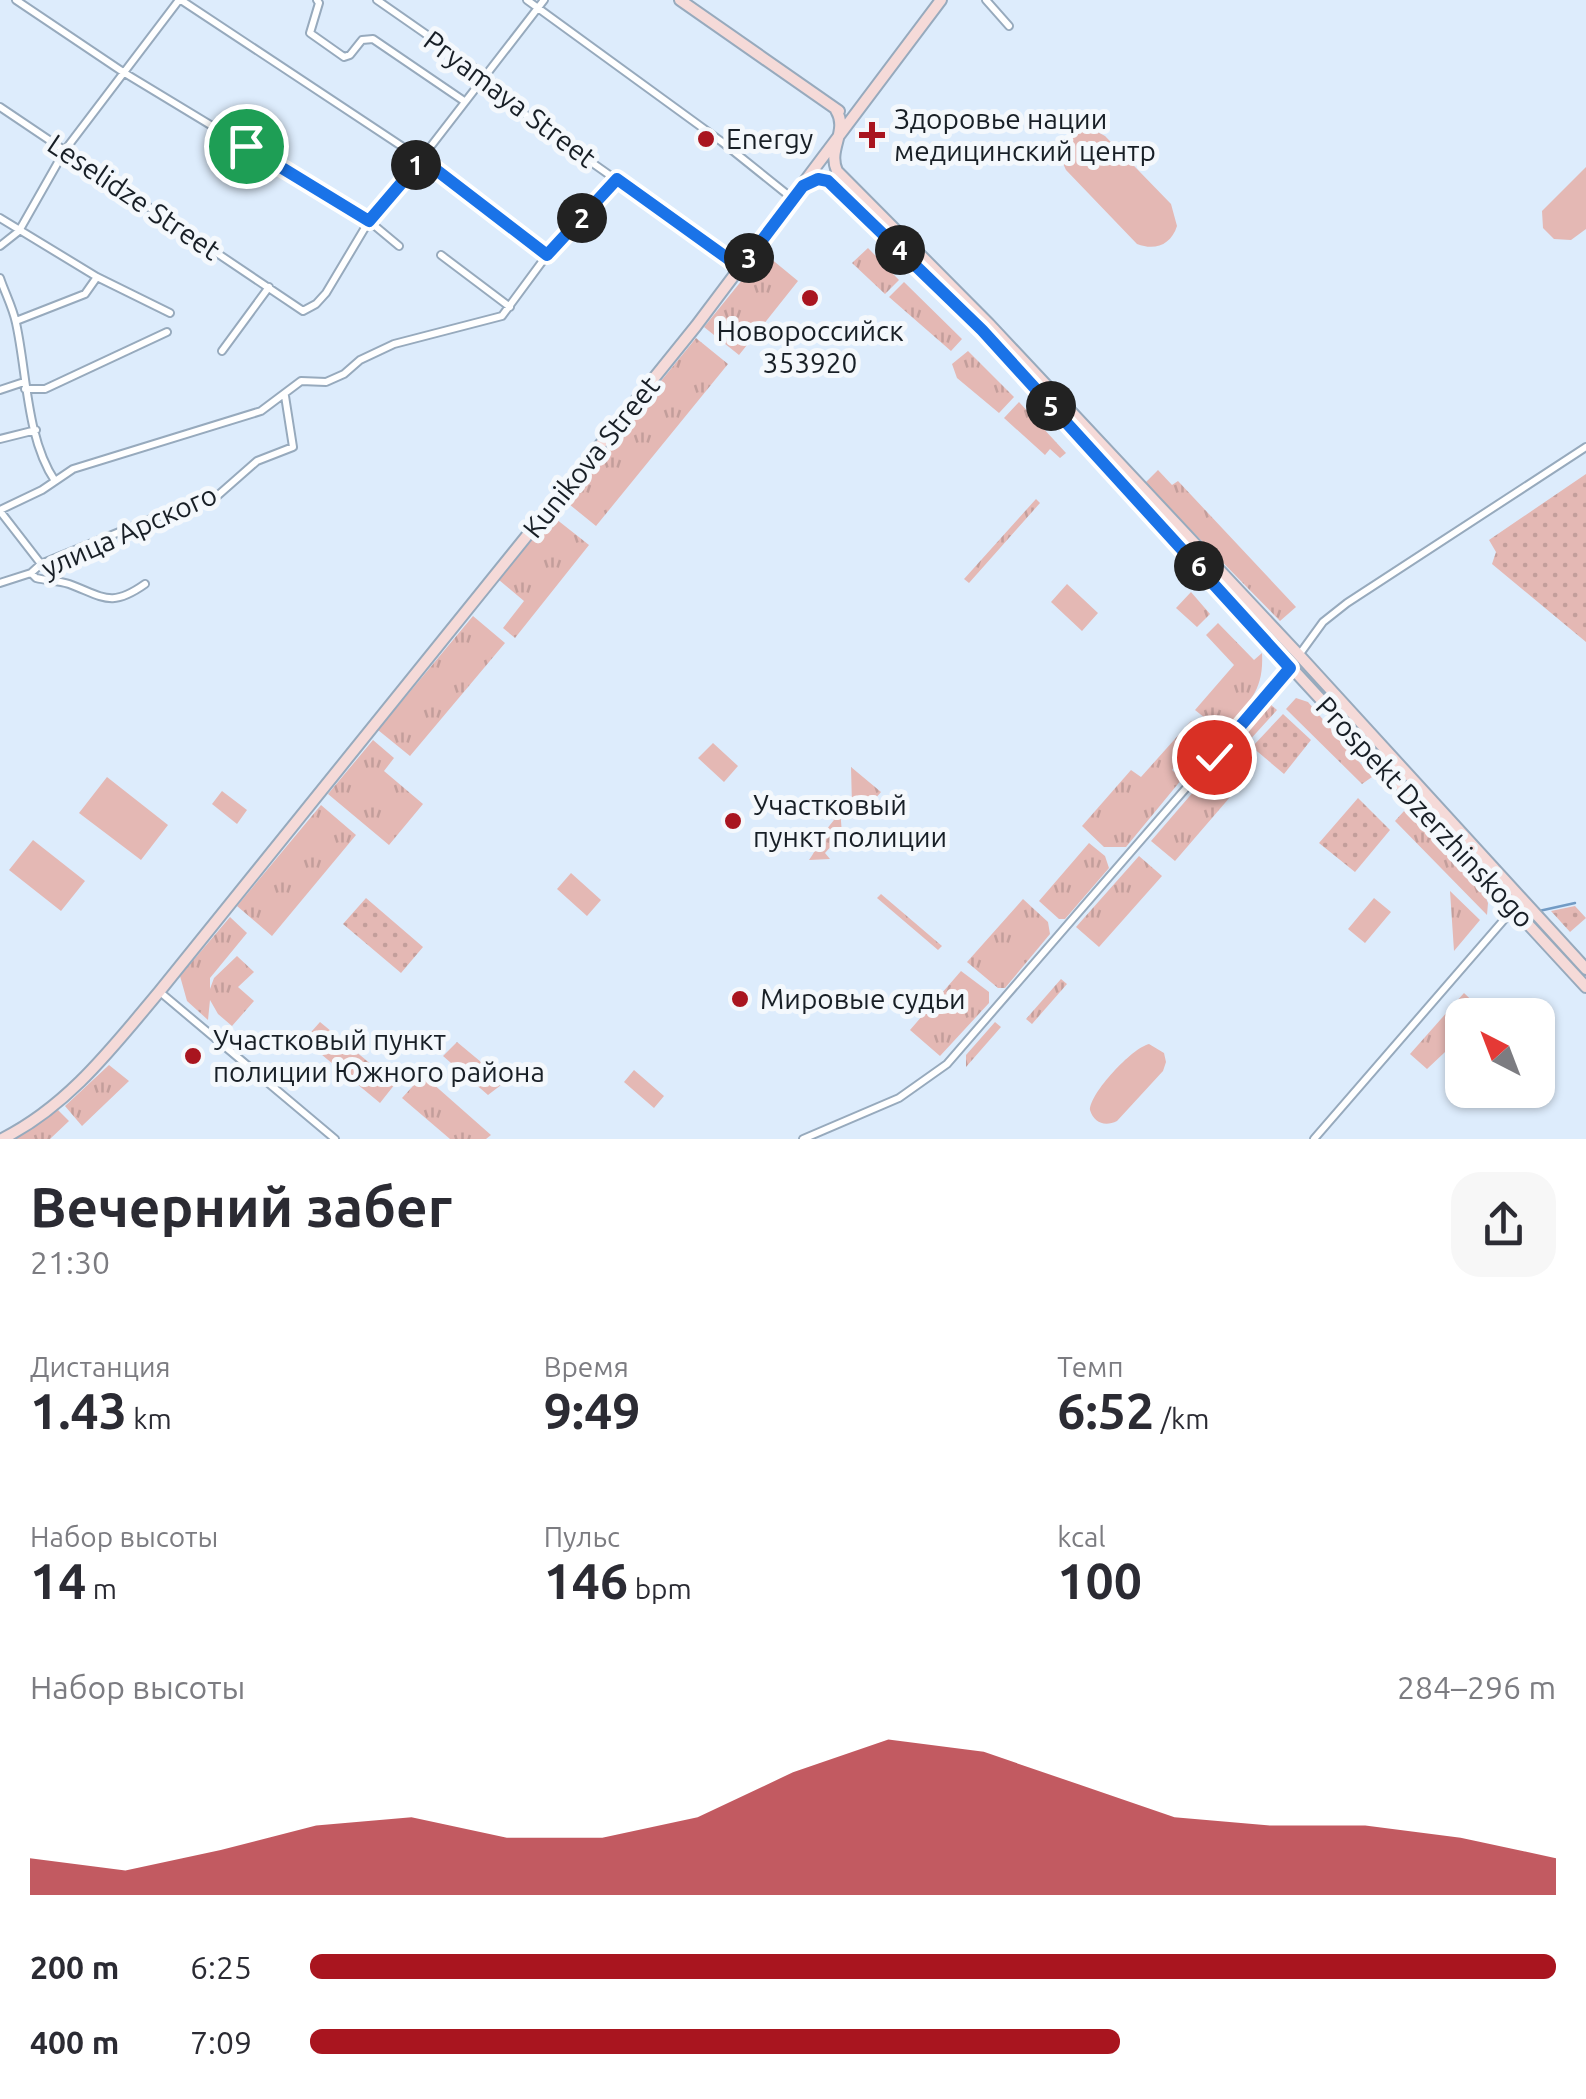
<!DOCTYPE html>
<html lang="ru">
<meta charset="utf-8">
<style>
:root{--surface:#fff;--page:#f7f7f7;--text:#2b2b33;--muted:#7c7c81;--accent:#a9151f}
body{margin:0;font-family:Ubuntu,sans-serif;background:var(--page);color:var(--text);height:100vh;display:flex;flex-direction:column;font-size:38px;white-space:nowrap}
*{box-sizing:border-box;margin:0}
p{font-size:32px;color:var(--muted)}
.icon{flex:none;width:55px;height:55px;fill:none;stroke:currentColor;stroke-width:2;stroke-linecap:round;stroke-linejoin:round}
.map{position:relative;height:1139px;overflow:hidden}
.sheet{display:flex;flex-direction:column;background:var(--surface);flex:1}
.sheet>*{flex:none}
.needle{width:65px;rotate:318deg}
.buttons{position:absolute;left:1445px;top:998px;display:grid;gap:20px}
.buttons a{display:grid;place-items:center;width:110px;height:110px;border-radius:20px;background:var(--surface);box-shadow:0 2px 8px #0004;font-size:50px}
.pin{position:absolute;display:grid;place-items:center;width:85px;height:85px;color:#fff;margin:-42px;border:5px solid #fff;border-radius:50%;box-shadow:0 2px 10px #0007}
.km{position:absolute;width:50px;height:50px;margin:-25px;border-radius:50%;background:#222;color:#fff;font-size:28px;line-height:50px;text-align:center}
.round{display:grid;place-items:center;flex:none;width:105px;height:105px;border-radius:30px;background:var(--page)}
.head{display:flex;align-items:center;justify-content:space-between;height:170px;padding:0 30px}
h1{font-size:55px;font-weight:600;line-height:75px}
.stats{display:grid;grid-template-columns:repeat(3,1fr);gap:15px;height:170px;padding:10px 30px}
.stats div{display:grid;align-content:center}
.stats b{font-size:50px;font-weight:600}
.stats small{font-size:28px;font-weight:400}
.stats p{font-size:28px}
.chart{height:280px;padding:20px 30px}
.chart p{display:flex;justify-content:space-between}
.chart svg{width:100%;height:180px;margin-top:10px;fill:var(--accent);opacity:.7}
ul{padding:0 30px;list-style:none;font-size:32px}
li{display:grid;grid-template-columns:160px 120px 1fr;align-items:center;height:75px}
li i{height:25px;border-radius:12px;background:var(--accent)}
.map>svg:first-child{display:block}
.grass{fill:url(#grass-tufts)}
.park{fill:url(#park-dots)}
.pitch{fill:#e4b8b4}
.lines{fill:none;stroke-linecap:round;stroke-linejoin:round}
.stream{stroke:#729bc5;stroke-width:2.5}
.street-casing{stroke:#97aabd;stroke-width:10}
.secondary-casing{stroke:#97aabd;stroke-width:14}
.street{stroke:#fff;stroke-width:6}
.secondary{stroke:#f5dad8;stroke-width:10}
.route-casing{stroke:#fff;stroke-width:20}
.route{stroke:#1a73e8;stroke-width:12}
.poi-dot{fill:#a9151f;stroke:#f4f8fc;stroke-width:4}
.labels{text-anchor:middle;stroke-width:10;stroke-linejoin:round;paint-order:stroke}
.street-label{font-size:28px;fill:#181f26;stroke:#f4f8fc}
.poi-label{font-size:28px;fill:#181f26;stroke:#f4f8fc;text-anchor:start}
</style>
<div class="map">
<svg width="1586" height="1139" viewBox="0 0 1586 1139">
<defs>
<pattern id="grass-tufts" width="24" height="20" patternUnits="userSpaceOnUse" patternTransform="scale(2.5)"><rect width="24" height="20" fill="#e4b8b4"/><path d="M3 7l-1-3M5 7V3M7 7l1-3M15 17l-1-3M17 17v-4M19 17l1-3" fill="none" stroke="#c39e9b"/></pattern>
<pattern id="park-dots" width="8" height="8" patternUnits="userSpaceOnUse" patternTransform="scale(2.5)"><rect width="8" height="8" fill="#e4b8b4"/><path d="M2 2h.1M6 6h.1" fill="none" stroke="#c39e9b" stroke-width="1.8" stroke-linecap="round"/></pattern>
</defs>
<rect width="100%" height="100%" fill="#ddecfc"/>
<path class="grass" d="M 868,248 L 899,280 L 885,294 L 852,263 Z
M 764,253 L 798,281 L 739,355 L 704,327 Z
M 904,282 L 962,339 L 951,351 L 889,297 Z
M 696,338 L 728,364 L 596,526 L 564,500 Z
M 968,351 L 1014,397 L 999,413 L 957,378 L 952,364 Z
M 1019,402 L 1066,453 L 1060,458 L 1050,449 L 1045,455 L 1004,418 Z
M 1158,470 L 1172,485 L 1178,481 L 1296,607 L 1280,621 L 1145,483 Z
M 1036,499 L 1040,503 L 969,583 L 964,579 Z
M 551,515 L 589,545 L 515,638 L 503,628 L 524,601 L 499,580 Z
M 1191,592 L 1210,614 L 1197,627 L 1176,608 Z
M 473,616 L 505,643 L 410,756 L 378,730 Z
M 1218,623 L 1254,660 L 1262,653 C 1264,690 1250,701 1227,728 L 1220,730 L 1195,710 L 1234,665 L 1206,635 Z
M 1315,679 L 1383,754 L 1380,757 L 1311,683 Z
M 1296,698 L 1308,702 L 1372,777 L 1362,784 L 1286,709 Z
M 1269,703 L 1277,710 L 1228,764 L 1221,757 Z
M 1191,721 L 1206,732 L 1211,743 L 1199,757 L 1189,750 L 1172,770 L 1182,779 L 1126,847 L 1104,847 L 1082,826 L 1131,770 L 1141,777 Z
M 373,740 L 394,758 L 384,771 L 423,804 L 389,845 L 328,794 Z
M 851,767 L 881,792 L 861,815 L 852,806 Z
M 1213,769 L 1237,789 L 1175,861 L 1151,841 Z
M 321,805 L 356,835 L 272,936 L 237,906 Z
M 837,808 L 840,808 L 842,834 L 825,853 L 830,859 L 809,860 C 819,846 821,835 834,820 L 830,816 Z
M 1404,811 L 1482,889 L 1488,903 L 1487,915 L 1395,821 Z
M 1089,843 L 1105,856 L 1109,868 L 1065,919 L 1059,919 L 1039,901 Z
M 1139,856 L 1162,876 L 1099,947 L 1076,927 Z
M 1450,891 L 1480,920 L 1454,951 Z
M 881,894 L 942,946 L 938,950 L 877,898 Z
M 1023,899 L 1048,922 L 1050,934 L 1005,988 L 998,988 L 967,962 Z
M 230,917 L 247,933 L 210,978 L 210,989 L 214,978 L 237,956 L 254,972 L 238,987 L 254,1001 L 232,1026 L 218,1014 L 210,1000 L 208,1020 L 187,1001 L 180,976 Z
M 961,971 L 989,992 L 989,1003 L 940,1056 L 910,1030 Z
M 1061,979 L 1067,984 L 1032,1024 L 1026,1019 Z
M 1464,993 L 1486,1014 L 1462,1015 L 1462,1036 L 1427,1069 L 1410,1054 Z
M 320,1022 L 395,1084 L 380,1103 L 304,1040 Z
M 995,1022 L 1001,1027 L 966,1067 L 966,1055 Z
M 457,1042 L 505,1082 L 488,1095 L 443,1056 Z
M 109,1065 L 129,1081 L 82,1126 L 65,1106 Z
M 423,1075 L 491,1135 L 486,1139 L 450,1139 L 402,1098 Z
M 58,1110 L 69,1121 L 50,1139 L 15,1139 Z"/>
<path class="park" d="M 1586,474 L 1586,642 L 1492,564 L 1496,552 L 1489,540 Z
M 1283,714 L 1311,740 L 1284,774 L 1252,747 Z
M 1358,798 L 1390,830 L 1355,872 L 1319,843 Z
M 366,898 L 423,947 L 401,973 L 343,924 Z
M 1575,906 L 1586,918 L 1570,932 L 1551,911 Z"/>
<path class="pitch" d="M 1084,129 L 1094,130 L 1105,136 L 1171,204 L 1177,226 C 1171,245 1155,251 1137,244 L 1066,170 C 1057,152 1064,135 1084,129 Z
M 1586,167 L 1586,229 L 1571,240 L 1554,239 L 1543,228 L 1542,211 Z
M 1067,584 L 1098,613 L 1082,631 L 1051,602 Z
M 713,743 L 738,766 L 724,782 L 698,758 Z
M 107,777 L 168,825 L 141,860 L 79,813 Z
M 222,791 L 247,810 L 237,824 L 212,804 Z
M 33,840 L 85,881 L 61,911 L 9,870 Z
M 571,873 L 601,900 L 587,916 L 557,889 Z
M 1374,898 L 1391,912 L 1365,943 L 1348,929 Z
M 1149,1044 L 1164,1053 L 1166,1062 L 1163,1071 L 1117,1121 C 1105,1127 1094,1123 1090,1110 C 1090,1093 1132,1048 1149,1044 Z
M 634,1070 L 664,1096 L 654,1108 L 624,1082 Z"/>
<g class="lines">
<path class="stream" d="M 1539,911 L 1575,903"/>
<g class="street-casing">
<path id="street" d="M 16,0 L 123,72 L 369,221 L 399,246
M 181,0 L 421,159 L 547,255
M 317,0 L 319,3 L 310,33 L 344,57 L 350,55 L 362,40 L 373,39 L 464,101
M 377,0 L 486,76 L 530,119 L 740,267
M 527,0 L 722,142 L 793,199
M 986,0 L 1009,26
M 0,107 L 303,311 L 316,304 L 326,293 L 369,221 L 421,159 L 544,0
M 0,218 L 97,277 L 170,313
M 0,246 L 19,231 L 65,150 L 179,0
M 441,255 L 510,307
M 0,278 C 5,293 13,308 16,323 C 27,372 26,438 55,481
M 16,321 L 85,294 L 97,277
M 222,351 L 269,287
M 25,389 L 45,389 L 167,332
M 0,390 L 24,382
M 0,439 L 36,430
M 0,510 L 42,490 L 73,469 L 261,411 L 301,381 L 326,382 L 344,374 L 360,360 L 394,344 L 502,316 L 547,255 L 617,179
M 0,511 L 41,564
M 32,574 L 36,578 C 47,581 58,580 69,584 C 104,597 111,608 145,584
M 0,583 L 31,573 L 41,564 L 161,515 L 216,497 L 257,461 L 293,447 L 285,396
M 1299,655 L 1323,622 L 1347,603 L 1586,447
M 160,992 L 335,1139
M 803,1139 L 899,1098 L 947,1064 L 1290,668
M 1314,1139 L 1515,907"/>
</g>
<g class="secondary-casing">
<path id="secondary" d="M 680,0 L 839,111
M 836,110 C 849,131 827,149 837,171 L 989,324 L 1299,655 L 1586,969
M 808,183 L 817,179 L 828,181 L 981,331 L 1586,987
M 2,1139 C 68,1106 112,1048 159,992 L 696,326 L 941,0"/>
</g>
<use href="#street" class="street"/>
<use href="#secondary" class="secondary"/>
</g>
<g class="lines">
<g class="route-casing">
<path id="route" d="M 246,146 L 369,221 L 422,159 L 547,255 L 617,179 L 741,268 L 803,186 L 818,179 L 828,181 L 982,330 L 1290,668 L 1214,757"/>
</g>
<use href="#route" class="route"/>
</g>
<g class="poi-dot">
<path d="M867 120h10v10h10v10h-10v10h-10v-10h-10v-10h10z"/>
<circle cx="706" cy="139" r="10"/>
<circle cx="810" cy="298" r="10"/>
<circle cx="733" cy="821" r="10"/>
<circle cx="740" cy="999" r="10"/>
<circle cx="193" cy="1056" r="10"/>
</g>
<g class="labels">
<g class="street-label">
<text transform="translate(510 99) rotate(37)" y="10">Pryamaya Street</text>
<text transform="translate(134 197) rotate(34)" y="10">Leselidze Street</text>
<text transform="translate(591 457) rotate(-51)" y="10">Kunikova Street</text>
<text transform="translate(129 531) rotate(-24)" y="10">улица Арского</text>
<text transform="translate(1425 812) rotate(47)" y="10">Prospekt Dzerzhinskogo</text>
</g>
<g class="poi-label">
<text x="894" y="129">Здоровье нации<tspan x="894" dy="32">медицинский центр</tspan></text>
<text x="726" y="149">Energy</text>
<text x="810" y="341" text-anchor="middle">Новороссийск<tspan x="810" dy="32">353920</tspan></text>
<text x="753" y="815">Участковый<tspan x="753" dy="32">пункт полиции</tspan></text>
<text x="760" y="1009">Мировые судьи</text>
<text x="213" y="1050">Участковый пункт<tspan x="213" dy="32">полиции Южного района</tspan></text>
</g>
</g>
</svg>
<div class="buttons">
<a><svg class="needle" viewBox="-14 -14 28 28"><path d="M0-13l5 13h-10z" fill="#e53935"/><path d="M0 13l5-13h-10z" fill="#7c7c81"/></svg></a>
</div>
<div class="pin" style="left:246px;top:146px;background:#1e9e55"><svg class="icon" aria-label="arrive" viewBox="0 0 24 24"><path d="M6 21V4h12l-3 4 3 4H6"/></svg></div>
<div class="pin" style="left:1214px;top:757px;background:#d93025"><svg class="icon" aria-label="check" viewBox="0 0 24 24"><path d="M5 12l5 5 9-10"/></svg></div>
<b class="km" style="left:416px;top:165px">1</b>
<b class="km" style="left:582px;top:218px">2</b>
<b class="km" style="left:749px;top:258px">3</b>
<b class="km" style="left:900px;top:250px">4</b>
<b class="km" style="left:1051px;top:406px">5</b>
<b class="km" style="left:1199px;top:566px">6</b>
</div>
<section class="sheet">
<div class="head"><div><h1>Вечерний забег</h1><p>21:30</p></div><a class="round"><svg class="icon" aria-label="share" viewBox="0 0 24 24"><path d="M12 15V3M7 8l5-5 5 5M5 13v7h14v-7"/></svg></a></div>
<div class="stats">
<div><p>Дистанция</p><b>1.43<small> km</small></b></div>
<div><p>Время</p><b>9:49</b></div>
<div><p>Темп</p><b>6:52<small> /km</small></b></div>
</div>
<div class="stats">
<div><p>Набор высоты</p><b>14<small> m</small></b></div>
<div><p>Пульс</p><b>146<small> bpm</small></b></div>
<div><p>kcal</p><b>100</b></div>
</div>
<div class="chart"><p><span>Набор высоты</span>284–296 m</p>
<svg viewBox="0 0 160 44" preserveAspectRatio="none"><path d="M0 44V35L10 38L20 33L30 27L40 25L50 30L60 30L70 25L80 14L90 6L100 9L110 17L120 25L130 27L140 27L150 30L160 35V44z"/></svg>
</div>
<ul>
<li><b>200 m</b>6:25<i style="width:100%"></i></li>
<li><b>400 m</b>7:09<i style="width:65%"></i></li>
</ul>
</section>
